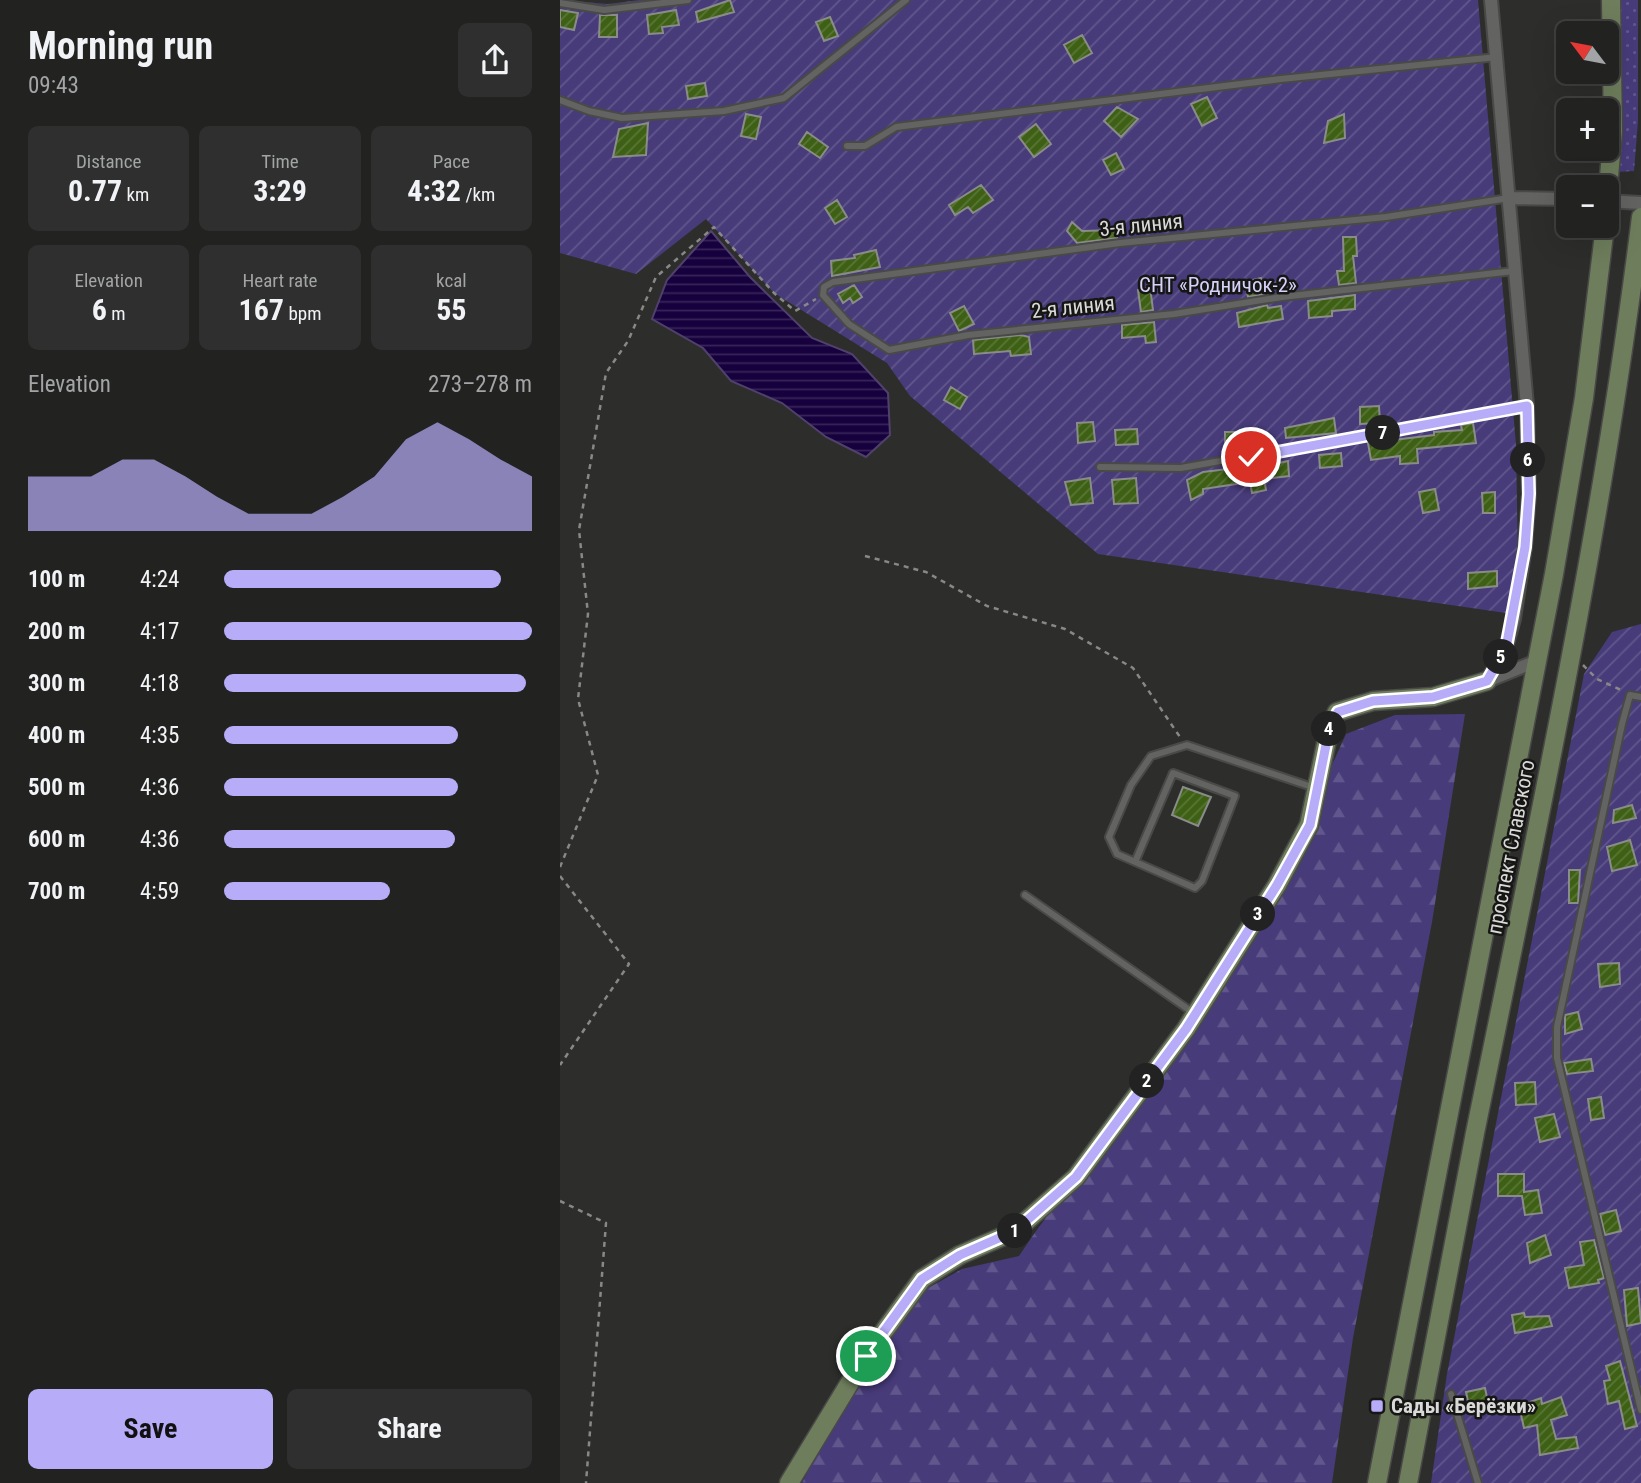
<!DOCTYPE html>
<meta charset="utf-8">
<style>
:root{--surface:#222221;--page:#2e2f2e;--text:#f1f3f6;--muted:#a2a4a5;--line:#3f3f3f;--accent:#b6acf8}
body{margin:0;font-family:"Roboto Condensed",sans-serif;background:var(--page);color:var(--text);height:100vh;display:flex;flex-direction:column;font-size:26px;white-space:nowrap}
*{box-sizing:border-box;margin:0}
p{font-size:23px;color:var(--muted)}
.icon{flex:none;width:38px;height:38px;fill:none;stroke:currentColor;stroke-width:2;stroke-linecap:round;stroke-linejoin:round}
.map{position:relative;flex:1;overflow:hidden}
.side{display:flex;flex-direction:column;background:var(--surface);width:560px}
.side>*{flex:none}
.needle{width:46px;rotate:302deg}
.tools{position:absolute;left:996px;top:21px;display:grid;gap:14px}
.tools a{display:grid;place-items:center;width:63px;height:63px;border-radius:10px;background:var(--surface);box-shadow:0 7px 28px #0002,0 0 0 2px var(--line);font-size:35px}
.pin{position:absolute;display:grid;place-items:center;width:60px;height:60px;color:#fff;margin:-30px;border:4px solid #fff;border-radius:50%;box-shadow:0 2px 7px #0007}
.km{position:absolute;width:35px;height:35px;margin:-18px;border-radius:50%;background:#222;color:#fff;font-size:19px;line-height:35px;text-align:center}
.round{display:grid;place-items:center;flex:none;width:74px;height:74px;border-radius:10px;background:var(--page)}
.head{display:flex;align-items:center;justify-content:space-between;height:119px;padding:0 28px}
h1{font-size:38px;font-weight:700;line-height:52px}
.metrics{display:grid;grid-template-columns:repeat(3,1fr);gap:10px;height:119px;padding:7px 28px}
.metrics div{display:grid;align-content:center;border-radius:10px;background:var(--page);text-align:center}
.metrics b{font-size:30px;font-weight:700}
.metrics small{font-size:19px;font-weight:400}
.metrics p{font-size:19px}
.chart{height:196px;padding:14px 28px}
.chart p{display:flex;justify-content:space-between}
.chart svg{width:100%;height:126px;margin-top:7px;fill:var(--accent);opacity:.7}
.cta{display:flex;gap:14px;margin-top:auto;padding:14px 28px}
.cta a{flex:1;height:80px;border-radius:10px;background:var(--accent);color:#111;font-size:28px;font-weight:700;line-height:80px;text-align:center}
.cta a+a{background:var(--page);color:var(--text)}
ul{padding:0 28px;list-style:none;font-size:23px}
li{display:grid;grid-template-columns:112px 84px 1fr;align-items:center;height:52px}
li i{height:18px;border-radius:9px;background:var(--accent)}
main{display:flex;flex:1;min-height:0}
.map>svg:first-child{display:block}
.grass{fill:url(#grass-dots)}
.forest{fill:url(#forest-firs)}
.garden{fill:url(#garden-furrows)}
.water{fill:url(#water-rules);stroke:#50416c;stroke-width:2}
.building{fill:url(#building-hatch);stroke:#8a8c89;stroke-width:2}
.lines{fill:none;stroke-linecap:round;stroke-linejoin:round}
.lane-casing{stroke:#494a48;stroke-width:10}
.street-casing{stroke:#494a48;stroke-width:16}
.secondary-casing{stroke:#494a48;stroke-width:21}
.path{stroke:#888987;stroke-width:2.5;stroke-dasharray:5 5;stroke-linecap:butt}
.lane{stroke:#636462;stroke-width:6}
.street{stroke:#636462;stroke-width:12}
.secondary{stroke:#6e7e5c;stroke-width:18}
.route-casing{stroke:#fff;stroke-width:14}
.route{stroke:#b6acf8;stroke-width:9}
.poi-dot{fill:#b6acf8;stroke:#161615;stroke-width:2.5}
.labels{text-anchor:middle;stroke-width:5;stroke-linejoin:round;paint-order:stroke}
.street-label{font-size:21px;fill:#d9dad8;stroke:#161615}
.park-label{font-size:21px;fill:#d5d1f9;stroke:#161615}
.poi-label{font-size:21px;font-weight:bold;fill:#d9dad8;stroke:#161615;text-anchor:start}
</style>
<main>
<section class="side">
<div class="head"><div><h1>Morning run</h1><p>09:43</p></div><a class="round"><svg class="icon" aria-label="share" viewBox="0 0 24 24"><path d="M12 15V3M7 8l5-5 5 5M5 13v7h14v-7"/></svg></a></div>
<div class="metrics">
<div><p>Distance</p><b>0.77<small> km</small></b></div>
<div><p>Time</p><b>3:29</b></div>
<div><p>Pace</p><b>4:32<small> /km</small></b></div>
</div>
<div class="metrics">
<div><p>Elevation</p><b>6<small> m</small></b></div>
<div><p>Heart rate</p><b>167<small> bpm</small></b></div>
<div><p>kcal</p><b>55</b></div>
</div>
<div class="chart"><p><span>Elevation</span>273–278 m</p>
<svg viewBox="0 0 160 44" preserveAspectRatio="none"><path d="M0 44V25L10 25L20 25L30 19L40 19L50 25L60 32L70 38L80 38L90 38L100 32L110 25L120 12L130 6L140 12L150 19L160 25V44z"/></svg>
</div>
<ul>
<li><b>100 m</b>4:24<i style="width:90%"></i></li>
<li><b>200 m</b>4:17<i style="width:100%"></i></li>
<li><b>300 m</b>4:18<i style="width:98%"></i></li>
<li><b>400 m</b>4:35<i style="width:76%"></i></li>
<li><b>500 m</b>4:36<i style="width:76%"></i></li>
<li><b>600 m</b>4:36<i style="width:75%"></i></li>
<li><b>700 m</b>4:59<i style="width:54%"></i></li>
</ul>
<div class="cta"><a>Save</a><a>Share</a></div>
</section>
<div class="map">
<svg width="1081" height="1483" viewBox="0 0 1081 1483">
<defs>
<pattern id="grass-dots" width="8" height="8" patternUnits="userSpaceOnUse" patternTransform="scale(1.75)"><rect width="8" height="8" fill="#473b7a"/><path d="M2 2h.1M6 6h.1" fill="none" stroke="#61578c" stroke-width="1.8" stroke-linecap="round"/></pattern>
<pattern id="forest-firs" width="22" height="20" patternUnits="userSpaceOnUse" patternTransform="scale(1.75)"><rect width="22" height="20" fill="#473b7a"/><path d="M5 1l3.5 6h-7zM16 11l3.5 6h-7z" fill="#61578c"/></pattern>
<pattern id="garden-furrows" width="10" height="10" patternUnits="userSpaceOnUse" patternTransform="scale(1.75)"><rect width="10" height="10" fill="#473b7a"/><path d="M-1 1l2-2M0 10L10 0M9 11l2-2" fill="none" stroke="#61578c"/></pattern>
<pattern id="water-rules" width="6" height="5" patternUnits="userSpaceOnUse" patternTransform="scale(1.75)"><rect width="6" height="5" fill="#16003d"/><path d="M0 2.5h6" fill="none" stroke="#372558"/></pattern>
<pattern id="building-hatch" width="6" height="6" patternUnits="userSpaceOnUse" patternTransform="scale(1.75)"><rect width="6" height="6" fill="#3e6015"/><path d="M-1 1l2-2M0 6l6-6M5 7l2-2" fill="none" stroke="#597636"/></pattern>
</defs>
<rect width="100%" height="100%" fill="#2d2e2c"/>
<path class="grass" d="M 1059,0 L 1078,0 L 1078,121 L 1074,171 L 1056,172 Z"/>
<path class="forest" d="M 905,714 L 872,922 L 793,1338 L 772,1483 L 242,1483 L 259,1449 L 333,1330 L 368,1288 L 402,1269 L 459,1256 C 529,1152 618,1060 681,950 C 720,881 753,807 786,734 L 835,715 Z"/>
<path class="garden" d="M 0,0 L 48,4 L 79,0 L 918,0 L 956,445 L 958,563 L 946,613 L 538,554 L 350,396 L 327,363 L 214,293 L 146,219 L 76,274 L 0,253 Z
M 1081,624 L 1081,1483 L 871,1483 L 887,1374 L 1024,674 L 1052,632 Z"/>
<path class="water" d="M 151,231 L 190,277 L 252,338 L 292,354 L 328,393 L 330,435 L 306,457 L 266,437 L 222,403 L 171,381 L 143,348 L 92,319 L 107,280 Z"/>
<path class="building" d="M 170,0 L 174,12 L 138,22 L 136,12 Z
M 0,10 L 18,13 L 14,30 L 0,27 Z
M 116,10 L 119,25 L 102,27 L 103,33 L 89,34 L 87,15 Z
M 40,15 L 57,15 L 57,37 L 39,37 Z
M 270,17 L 278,36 L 264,41 L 256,22 Z
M 522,35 L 532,53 L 514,63 L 504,45 Z
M 145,83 L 147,96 L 128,99 L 126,86 Z
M 647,97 L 657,118 L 642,126 L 631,104 Z
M 557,107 L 578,119 L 561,137 L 544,121 Z
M 186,114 L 201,117 L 196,139 L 181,136 Z
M 784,114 L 785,138 L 764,143 L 768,121 Z
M 88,123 L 86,155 L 53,157 L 59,129 Z
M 476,124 L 491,144 L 474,157 L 459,137 Z
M 247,132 L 268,147 L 260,158 L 239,144 Z
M 556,153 L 564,169 L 551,175 L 543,160 Z
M 421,185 L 433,200 L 413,213 L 408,207 L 395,215 L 389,205 Z
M 277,200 L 287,217 L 275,224 L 265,208 Z
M 512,222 L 522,231 L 556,230 L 557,238 L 517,243 L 507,231 Z
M 783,237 L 796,237 L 797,256 L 793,256 L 796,283 L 779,285 L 777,271 L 784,271 Z
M 316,250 L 320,267 L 272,276 L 271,261 L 295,258 L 294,255 Z
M 701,278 L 705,294 L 688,297 L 685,282 Z
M 294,285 L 302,297 L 293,303 L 290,298 L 283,303 L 278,294 Z
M 590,287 L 593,310 L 581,312 L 578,290 Z
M 795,295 L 795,309 L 772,311 L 772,316 L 749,318 L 748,301 Z
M 707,305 L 708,308 L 721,306 L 723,319 L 679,327 L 677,313 Z
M 404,306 L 414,324 L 399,331 L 390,313 Z
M 594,322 L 596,342 L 586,343 L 585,336 L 562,338 L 562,325 Z
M 461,335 L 469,337 L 471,354 L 451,356 L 450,351 L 414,354 L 413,340 Z
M 391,387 L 407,397 L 400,409 L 384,400 Z
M 819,406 L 820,423 L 800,424 L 800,407 Z
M 774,418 L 776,433 L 726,438 L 725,428 Z
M 533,422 L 535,441 L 518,443 L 517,423 Z
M 913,423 L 916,443 L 857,449 L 858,463 L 840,464 L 840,456 L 811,460 L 808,443 L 874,435 L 874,432 L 902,430 L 901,425 Z
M 577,429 L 578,444 L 556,445 L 555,430 Z
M 665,432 L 687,432 L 687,446 L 665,447 Z
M 781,453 L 782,466 L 760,468 L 759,455 Z
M 728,461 L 729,476 L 704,479 L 706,490 L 692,493 L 690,482 L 643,489 L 643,494 L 631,500 L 627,480 L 643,472 L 676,468 L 677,472 Z
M 530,478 L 533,503 L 511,505 L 505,482 Z
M 576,478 L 578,503 L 554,504 L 552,480 Z
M 875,489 L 879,510 L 863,513 L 859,492 Z
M 935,492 L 935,513 L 923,513 L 922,493 Z
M 937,571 L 937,586 L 908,589 L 908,573 Z
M 623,787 L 651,797 L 638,826 L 612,815 Z
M 1072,805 L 1076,818 L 1053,823 L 1054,810 Z
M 1070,840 L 1077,865 L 1052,871 L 1047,847 Z
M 1009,870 L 1020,870 L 1018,903 L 1009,903 Z
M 1059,963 L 1060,984 L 1040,987 L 1038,964 Z
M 1018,1012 L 1022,1029 L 1005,1034 L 1005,1015 Z
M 1031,1059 L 1033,1071 L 1007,1074 L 1004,1063 Z
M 975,1082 L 976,1104 L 956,1105 L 955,1083 Z
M 1041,1097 L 1044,1118 L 1031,1120 L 1028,1099 Z
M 994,1114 L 1000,1137 L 980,1142 L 975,1118 Z
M 938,1174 L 964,1174 L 964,1192 L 978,1190 L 982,1213 L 965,1215 L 962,1196 L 938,1196 Z
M 1056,1210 L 1061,1231 L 1045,1235 L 1040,1214 Z
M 985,1235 L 991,1255 L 970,1263 L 967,1243 Z
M 1034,1240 L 1044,1278 L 1038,1280 L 1039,1283 L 1009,1288 L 1005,1268 L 1024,1265 L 1020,1242 Z
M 1078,1288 L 1081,1323 L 1067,1326 L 1064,1290 Z
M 964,1313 L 965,1317 L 989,1316 L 992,1326 L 955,1333 L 952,1315 Z
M 1060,1361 L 1077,1426 L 1065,1429 L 1059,1401 L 1048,1404 L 1044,1381 L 1050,1380 L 1046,1366 Z
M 925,1388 L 928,1402 L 909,1406 L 906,1392 Z
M 1001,1397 L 1007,1415 L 991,1420 L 996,1439 L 1016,1437 L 1018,1448 L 980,1455 L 977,1425 L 964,1428 L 959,1406 L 981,1398 L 982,1404 Z"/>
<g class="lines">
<g class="lane-casing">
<path id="lane" d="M 0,3 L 44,10 L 128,0
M 0,100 L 29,111 L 62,118 L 164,111 L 224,98 L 346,0
M 287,146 L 305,146 L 336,127 L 721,79 L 937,57
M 949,198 L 826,217 L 560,243 L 273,282 L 264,287 L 263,295 L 289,324 L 329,350 L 408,335 L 614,314 L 722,297 L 954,271
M 540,467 L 621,468 L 967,406
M 1081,697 L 1070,695 L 1062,724 L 997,1027 L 997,1058 L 1081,1410
M 575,862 L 613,773 L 675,796 L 642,881 L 635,888 L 557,854 L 549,837 L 571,785 L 591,756 L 627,745 L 755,788
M 465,895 L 635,1014
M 891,1394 L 918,1483"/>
</g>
<g class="street-casing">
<path id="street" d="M 951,198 L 1008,199
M 1046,201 L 1081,203
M 927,681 L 946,647 L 954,619 L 965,547 L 969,494 L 967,406 L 931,0
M 927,681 L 977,661"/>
</g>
<g class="secondary-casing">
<path id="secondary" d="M 1046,211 L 1053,131 L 1051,0
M 229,1483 L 306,1356 L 362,1279 L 400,1255 L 455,1231 L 516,1177 L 626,1029 L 717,885 L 749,825 L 769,730 L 777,712 L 813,701 L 873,697 L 927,681
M 817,1483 L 994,574 L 1024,398 L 1045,226
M 848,1483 C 870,1367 892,1250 915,1133 C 977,829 1043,526 1081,217"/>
</g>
<path class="path" d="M 305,556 L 366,572 L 427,606 L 505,629 L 573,668 L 620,737
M 1023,665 L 1037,679 L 1061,690
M 0,867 L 38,775 L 18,699 L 28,614 L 19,530 L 46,373 L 68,341 L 96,277 L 154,227 L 214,293 L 235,311 L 256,299
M 0,876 L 69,964 L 0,1065
M 0,1201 L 46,1223 L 26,1483"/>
<use href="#lane" class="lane"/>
<use href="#street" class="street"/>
<use href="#secondary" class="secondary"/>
</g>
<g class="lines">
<g class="route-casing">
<path id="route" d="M 306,1356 L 362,1279 L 400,1255 L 455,1231 L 516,1177 L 626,1029 L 717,885 L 750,825 L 769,730 L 778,712 L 813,701 L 873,697 L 927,681 L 946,648 L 965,547 L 969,494 L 967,406 L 691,457"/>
</g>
<use href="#route" class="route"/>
</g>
<rect class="poi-dot" x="810" y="1399" width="14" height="14" rx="3.5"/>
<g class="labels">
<g class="street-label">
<text transform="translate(581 225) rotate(-6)" y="7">3-я линия</text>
<text transform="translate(513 307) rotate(-6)" y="7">2-я линия</text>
<text transform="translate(951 847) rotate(-79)" y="7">проспект Славского</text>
</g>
<g class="park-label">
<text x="658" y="292">СНТ «Родничок-2»</text>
</g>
<g class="poi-label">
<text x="831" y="1413">Сады «Берёзки»</text>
</g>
</g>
</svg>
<div class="tools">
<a><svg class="needle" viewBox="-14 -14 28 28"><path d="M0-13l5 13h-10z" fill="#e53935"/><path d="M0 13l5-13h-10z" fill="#a2a4a5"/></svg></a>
<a>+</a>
<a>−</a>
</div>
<div class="pin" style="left:306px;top:1356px;background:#1e9e55"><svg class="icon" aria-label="arrive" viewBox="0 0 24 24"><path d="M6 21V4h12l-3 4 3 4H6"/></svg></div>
<div class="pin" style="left:691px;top:457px;background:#d93025"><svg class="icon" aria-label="check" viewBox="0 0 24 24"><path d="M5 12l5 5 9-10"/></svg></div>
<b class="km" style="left:455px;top:1231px">1</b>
<b class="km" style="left:587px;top:1081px">2</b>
<b class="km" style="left:698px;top:914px">3</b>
<b class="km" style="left:769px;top:729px">4</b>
<b class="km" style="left:941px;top:657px">5</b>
<b class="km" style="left:968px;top:460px">6</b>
<b class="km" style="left:823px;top:433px">7</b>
</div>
</main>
